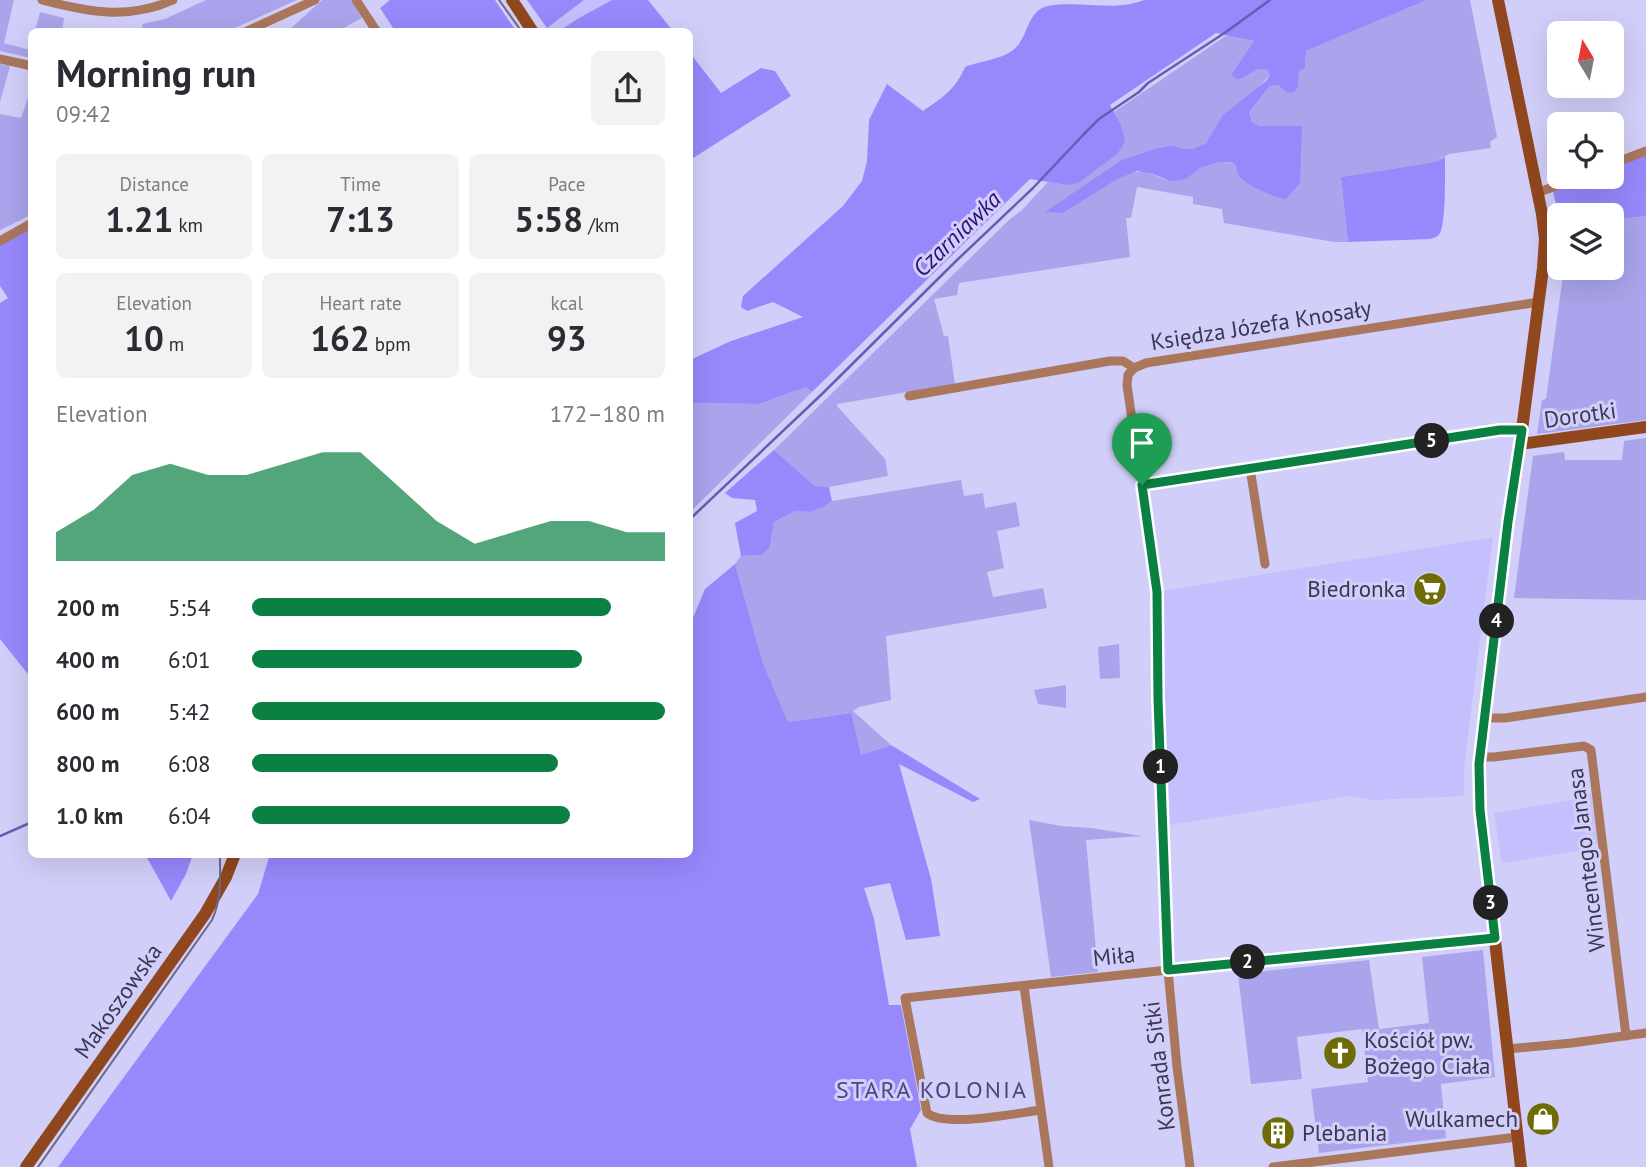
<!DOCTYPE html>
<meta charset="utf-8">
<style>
:root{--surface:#fff;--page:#f2f2f3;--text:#2b2b33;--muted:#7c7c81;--accent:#0b8043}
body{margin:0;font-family:"PT Sans",sans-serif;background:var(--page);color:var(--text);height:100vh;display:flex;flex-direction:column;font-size:26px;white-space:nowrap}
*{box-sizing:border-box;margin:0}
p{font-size:23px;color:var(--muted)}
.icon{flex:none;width:38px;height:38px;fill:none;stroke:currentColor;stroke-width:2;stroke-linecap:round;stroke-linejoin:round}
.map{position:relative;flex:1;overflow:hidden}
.details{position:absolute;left:28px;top:28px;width:665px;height:830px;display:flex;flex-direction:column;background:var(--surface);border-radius:10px;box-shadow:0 7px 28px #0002}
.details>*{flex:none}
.needle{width:46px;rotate:350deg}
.tools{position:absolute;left:1547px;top:21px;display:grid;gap:14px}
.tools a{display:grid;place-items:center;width:77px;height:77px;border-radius:10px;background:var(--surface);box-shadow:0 7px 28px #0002;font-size:35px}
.pin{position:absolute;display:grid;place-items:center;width:60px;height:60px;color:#fff;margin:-72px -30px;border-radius:50% 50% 50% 0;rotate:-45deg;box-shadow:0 0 7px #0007}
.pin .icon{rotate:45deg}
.km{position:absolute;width:35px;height:35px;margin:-18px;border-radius:50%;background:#222;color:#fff;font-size:19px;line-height:35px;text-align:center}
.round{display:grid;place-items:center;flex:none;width:74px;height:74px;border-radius:10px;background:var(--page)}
.overview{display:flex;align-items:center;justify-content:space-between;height:119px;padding:0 28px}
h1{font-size:38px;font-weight:700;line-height:52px}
.metrics{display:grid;grid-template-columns:repeat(3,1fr);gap:10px;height:119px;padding:7px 28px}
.metrics div{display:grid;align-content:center;border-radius:10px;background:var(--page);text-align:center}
.metrics b{font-size:35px;font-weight:700}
.metrics small{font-size:19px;font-weight:400}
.metrics p{font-size:19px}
.chart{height:196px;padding:14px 28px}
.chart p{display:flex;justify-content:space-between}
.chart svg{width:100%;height:126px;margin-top:7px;fill:var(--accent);opacity:.7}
ul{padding:0 28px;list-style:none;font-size:23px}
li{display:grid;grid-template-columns:112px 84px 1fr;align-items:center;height:52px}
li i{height:18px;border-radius:9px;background:var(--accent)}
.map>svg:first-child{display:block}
.built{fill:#c3c0fd}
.green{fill:#a9a4eb}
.forest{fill:#9788fc}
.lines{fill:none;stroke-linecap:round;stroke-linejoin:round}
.stream{stroke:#6a5cb4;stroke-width:2.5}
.street{stroke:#aa775d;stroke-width:9}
.secondary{stroke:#91471d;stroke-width:12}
.tram{stroke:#6b6989;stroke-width:2}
.route-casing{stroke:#fff;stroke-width:14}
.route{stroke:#0b8043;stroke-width:9}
.labels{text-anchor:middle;stroke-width:6;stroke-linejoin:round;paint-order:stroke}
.street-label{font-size:23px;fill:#3a3753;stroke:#d1cff9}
.poi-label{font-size:23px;fill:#3a3753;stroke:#d1cff9;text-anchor:end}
.water-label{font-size:24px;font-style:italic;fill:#300f77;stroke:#d1cff9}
.neighbourhood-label{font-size:24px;letter-spacing:2px;fill:#4d4681;stroke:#d1cff9}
</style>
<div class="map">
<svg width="1646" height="1167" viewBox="0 0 1646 1167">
<rect width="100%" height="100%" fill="#d1cff9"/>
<path class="built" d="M 584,0 L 612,0 L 579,18 L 559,31 L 550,31 L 547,28 Z
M 1493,537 L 1464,767 L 1464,796 L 1373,800 L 1350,796 L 1169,825 L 1162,591 Z
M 1591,793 L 1598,844 L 1583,847 L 1583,850 L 1502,863 L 1494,813 L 1577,799 L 1577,795 Z"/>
<path class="green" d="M 0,0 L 14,0 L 4,43 L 30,50 L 31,46 L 31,58 L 0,51 Z
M 206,0 L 297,0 L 228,31 L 143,31 L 142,24 L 165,19 Z
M 322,0 L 351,0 L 362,18 L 338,31 L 288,31 Z
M 1427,0 L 1470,0 L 1497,137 L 1490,142 L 1491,148 L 1449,154 L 1435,162 L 1341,177 L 1348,242 L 1334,242 L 1224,223 L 1222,209 L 1193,204 L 1193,197 L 1137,187 L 1131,218 L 1126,218 L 1130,257 L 959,283 L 957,295 L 934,299 L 944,336 L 948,336 L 955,384 L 837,404 L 837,406 L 885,459 L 888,476 L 829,487 L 815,486 L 774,450 L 1009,220 L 1022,210 L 1048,182 L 1067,185 L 1121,125 L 1114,112 L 1227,35 L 1254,41 L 1232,73 L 1238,80 L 1259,69 L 1268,70 L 1270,75 L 1206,143 L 1192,149 L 1183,149 L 1173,145 L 1158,148 L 1063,213 C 1080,203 1121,171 1139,172 C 1156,172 1163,184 1181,179 C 1189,178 1193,172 1199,168 C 1210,162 1225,159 1236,165 L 1302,127 L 1260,126 L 1252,122 L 1249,112 L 1270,86 L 1278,85 L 1287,93 L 1298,86 L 1299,70 L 1305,68 L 1306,51 Z
M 40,12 L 64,18 L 62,31 L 35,31 Z
M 0,64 L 10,66 L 0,102 Z
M 31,89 L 31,215 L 0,230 L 0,114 L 21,118 Z
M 1646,216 L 1646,420 L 1537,434 L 1542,400 L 1546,399 L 1564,268 L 1612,268 L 1612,220 Z
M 806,387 L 812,392 L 690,512 L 690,403 L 759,404 Z
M 1646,438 L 1646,600 L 1514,598 L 1533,456 L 1564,452 L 1565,460 L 1622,460 L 1624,441 Z
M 961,480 L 964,496 L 983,493 L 985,508 L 1016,502 L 1020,526 L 997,531 L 1004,568 L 987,572 L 993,597 L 1043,588 L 1047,608 L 886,636 L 891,700 L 859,707 L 853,711 L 891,745 L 861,755 L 850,713 L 788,722 L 763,663 L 735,564 L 741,556 L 762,555 L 770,547 L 774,522 L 795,511 L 810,512 L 822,508 L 832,501 Z
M 1119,644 L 1120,678 L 1100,679 L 1098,647 Z
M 1066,685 L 1066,708 L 1038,704 L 1034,690 Z
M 1029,820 L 1061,826 L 1091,828 L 1142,836 L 1086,840 L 1098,972 L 1051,977 Z
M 1483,950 L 1495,1077 L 1441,1084 L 1446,1138 L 1319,1153 L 1311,1089 L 1368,1082 L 1362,1029 L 1297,1037 L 1302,1079 L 1251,1084 L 1238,974 L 1369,960 L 1379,1029 L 1429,1023 L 1422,957 Z"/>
<path class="forest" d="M 390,0 L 495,0 L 516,31 L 431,32 L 430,29 L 425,31 L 395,31 L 380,8 Z
M 527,0 L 584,0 L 547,28 Z
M 612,0 L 648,0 L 673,31 L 559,31 L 579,18 Z
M 1144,0 L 1427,0 L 1306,51 L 1305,68 L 1299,71 L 1298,86 L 1294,92 L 1287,93 L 1278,85 L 1270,86 L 1249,112 L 1252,122 L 1260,126 L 1302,126 L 1300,183 L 1286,199 C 1275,198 1246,185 1239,176 C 1238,174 1236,168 1236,165 L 1230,162 L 1218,162 L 1200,168 L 1186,179 L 1171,181 L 1153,174 L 1137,171 L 1117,179 L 1063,213 L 1045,212 L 1122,160 L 1158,148 L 1173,145 L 1183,149 L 1192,149 L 1206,143 L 1223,115 L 1266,81 L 1270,75 L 1268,70 L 1259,69 L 1238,80 L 1233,77 L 1232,73 L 1254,41 L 1216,33 L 1110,105 L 1121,125 L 1125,142 L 1117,154 L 1078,183 L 1067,185 L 1030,179 L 812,392 L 806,387 L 759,404 L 690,403 L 690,360 L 731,341 L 803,317 L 773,302 L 747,311 L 741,307 L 743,296 L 843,206 L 862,181 L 867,161 L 869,120 L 887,84 L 923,111 C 942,98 956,89 965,67 C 982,60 1007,60 1019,44 C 1027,33 1029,15 1042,8 C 1059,0 1102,8 1123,5 C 1130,5 1137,2 1144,0 Z
M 690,53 L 721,93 L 761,68 L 775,71 L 791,96 L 690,160 Z
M 1646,155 L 1646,216 L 1612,220 L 1612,215 L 1559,215 L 1559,218 L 1552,187 L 1583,177 L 1612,177 L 1612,167 Z
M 1445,157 C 1445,172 1446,222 1440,233 C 1438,237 1435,237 1431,239 L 1348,242 L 1341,177 L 1435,162 Z
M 31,228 L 31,678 L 0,639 L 0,303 L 8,298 L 0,286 L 0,245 Z
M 774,450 L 815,486 L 829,487 L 832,501 L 822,508 L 810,512 L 795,511 L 774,522 L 770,547 L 762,555 L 741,556 L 735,523 L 757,511 L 755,500 L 732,498 L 725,493 Z
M 735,564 L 763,663 L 788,722 L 851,713 L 861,755 L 891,745 L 980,799 L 973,802 L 899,764 L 931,879 L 940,936 L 906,940 L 890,883 L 864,888 L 874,919 L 889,1005 L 901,1005 L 921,1110 L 910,1129 L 917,1167 L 58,1167 L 258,894 L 270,854 L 690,854 L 690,625 L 705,589 Z
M 145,854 L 193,854 L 186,874 L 171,901 Z"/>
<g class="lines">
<path class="stream" d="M 690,519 L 822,394 L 956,261 L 1033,188 L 1084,134 L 1099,119 L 1139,92 L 1148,83 L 1226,32 L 1270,0
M 0,836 L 32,822"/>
<path class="street" d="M 42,0 C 87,12 129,20 173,0
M 356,0 L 377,32
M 245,32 L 315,0
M 0,59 L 32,66
M 1612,164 L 1646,151
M 1537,193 L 1579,177
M 0,241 L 32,223
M 1134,368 L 1128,375 L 1127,385 L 1157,592 L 1158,699 L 1168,970 L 1177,1067 L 1190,1167
M 909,396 L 1110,361 L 1123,361 L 1134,368 L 1146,363 L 1539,302
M 1250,468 L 1265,564
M 1141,485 L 1500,430 L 1522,430
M 1485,718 L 1505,718 L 1646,697
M 1480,757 L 1494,757 L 1584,746 L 1591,750 L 1626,1036
M 1024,986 L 1049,1167
M 1507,1049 L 1572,1043 L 1646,1033
M 1041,1110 C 1017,1113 945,1128 927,1113 L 905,998 L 1168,970 L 1495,938
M 1273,1167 L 1517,1137"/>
<path class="secondary" d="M 512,0 L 533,32
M 1498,0 L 1542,214 L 1545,239 L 1543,268 L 1516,476 L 1508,522 L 1479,771 L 1480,810 L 1521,1167
M 1520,444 L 1646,427
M 26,1167 L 205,914 L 226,877 L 235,854"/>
<path class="tram" d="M 499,0 L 522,32
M 38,1167 L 212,920 C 222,899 220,877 220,854"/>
</g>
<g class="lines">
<g class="route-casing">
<path id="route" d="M 1500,430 L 1522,430 L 1508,522 L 1479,764 L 1480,810 L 1495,938 L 1168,970 L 1158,699 L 1157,592 L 1142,485 Z"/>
</g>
<use href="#route" class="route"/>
</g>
<defs>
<g id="supermarket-disc" transform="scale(1.75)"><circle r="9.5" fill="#6f6b07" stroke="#d1cff9"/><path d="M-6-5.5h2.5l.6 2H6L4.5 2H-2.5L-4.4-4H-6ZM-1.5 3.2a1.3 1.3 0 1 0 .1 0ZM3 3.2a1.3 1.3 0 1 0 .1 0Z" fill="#fff"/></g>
<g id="church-disc" transform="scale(1.75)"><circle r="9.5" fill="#6f6b07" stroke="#d1cff9"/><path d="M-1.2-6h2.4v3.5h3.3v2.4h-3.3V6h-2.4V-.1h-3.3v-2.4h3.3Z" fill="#fff"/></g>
<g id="shop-disc" transform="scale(1.75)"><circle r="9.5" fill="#6f6b07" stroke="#d1cff9"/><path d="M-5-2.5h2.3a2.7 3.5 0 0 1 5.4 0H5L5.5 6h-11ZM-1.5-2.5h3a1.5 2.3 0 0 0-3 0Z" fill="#fff"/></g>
<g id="building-disc" transform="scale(1.75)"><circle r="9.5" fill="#6f6b07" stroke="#d1cff9"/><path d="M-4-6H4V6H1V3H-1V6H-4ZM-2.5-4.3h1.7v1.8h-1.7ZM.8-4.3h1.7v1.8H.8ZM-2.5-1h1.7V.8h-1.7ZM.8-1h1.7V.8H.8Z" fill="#fff"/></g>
</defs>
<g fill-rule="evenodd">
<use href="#supermarket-disc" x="1430" y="589"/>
<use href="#church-disc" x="1340" y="1053"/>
<use href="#shop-disc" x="1543" y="1119"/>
<use href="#building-disc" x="1278" y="1133"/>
</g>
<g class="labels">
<g class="street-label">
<text transform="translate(1261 325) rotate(-9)" y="8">Księdza Józefa Knosały</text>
<text transform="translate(1580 415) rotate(-8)" y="8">Dorotki</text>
<text transform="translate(1586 860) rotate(-97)" y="8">Wincentego Janasa</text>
<text transform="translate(1114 956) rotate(-6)" y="8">Miła</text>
<text transform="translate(118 1001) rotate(-55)" y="8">Makoszowska</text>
<text transform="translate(1159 1066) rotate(-97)" y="8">Konrada Sitki</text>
</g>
<g class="poi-label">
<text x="1406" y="597">Biedronka</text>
<text x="1364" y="1048" text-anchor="start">Kościół pw.<tspan x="1364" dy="26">Bożego Ciała</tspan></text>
<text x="1518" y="1127">Wulkamech</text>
<text x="1302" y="1141" text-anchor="start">Plebania</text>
</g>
<g class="water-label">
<text transform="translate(957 234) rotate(-44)" y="8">Czarniawka</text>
</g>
<g class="neighbourhood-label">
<text x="932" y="1098">STARA KOLONIA</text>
</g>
</g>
</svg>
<div class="tools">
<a><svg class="needle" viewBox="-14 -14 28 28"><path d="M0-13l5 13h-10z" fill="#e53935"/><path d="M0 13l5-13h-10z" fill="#7c7c81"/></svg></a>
<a><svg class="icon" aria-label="locate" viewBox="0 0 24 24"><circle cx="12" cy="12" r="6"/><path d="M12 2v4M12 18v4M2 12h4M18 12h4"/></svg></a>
<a><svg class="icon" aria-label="layers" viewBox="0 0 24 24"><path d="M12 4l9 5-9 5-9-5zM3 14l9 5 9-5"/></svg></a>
</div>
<div class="pin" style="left:1142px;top:485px;background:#1e9e55"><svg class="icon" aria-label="arrive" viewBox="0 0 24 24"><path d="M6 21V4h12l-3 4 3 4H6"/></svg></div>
<b class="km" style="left:1161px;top:767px">1</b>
<b class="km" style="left:1248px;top:962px">2</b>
<b class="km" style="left:1491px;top:903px">3</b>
<b class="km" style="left:1497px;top:621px">4</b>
<b class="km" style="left:1432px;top:441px">5</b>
<section class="details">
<div class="overview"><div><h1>Morning run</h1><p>09:42</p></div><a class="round"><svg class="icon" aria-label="share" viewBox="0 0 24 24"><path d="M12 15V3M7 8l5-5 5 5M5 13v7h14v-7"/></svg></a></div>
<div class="metrics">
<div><p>Distance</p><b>1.21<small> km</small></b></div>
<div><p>Time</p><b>7:13</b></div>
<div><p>Pace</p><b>5:58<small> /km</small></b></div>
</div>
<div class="metrics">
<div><p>Elevation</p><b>10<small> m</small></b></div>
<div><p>Heart rate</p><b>162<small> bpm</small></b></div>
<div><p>kcal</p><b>93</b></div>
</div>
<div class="chart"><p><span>Elevation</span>172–180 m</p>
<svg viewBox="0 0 160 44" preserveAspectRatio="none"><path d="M0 44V34L10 26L20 14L30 10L40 14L50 14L60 10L70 6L80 6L90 18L100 30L110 38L120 34L130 30L140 30L150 34L160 34V44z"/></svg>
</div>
<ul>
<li><b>200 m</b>5:54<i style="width:87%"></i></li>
<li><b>400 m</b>6:01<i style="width:80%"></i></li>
<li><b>600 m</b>5:42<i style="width:100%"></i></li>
<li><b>800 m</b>6:08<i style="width:74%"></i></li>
<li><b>1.0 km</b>6:04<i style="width:77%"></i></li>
</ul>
</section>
</div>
